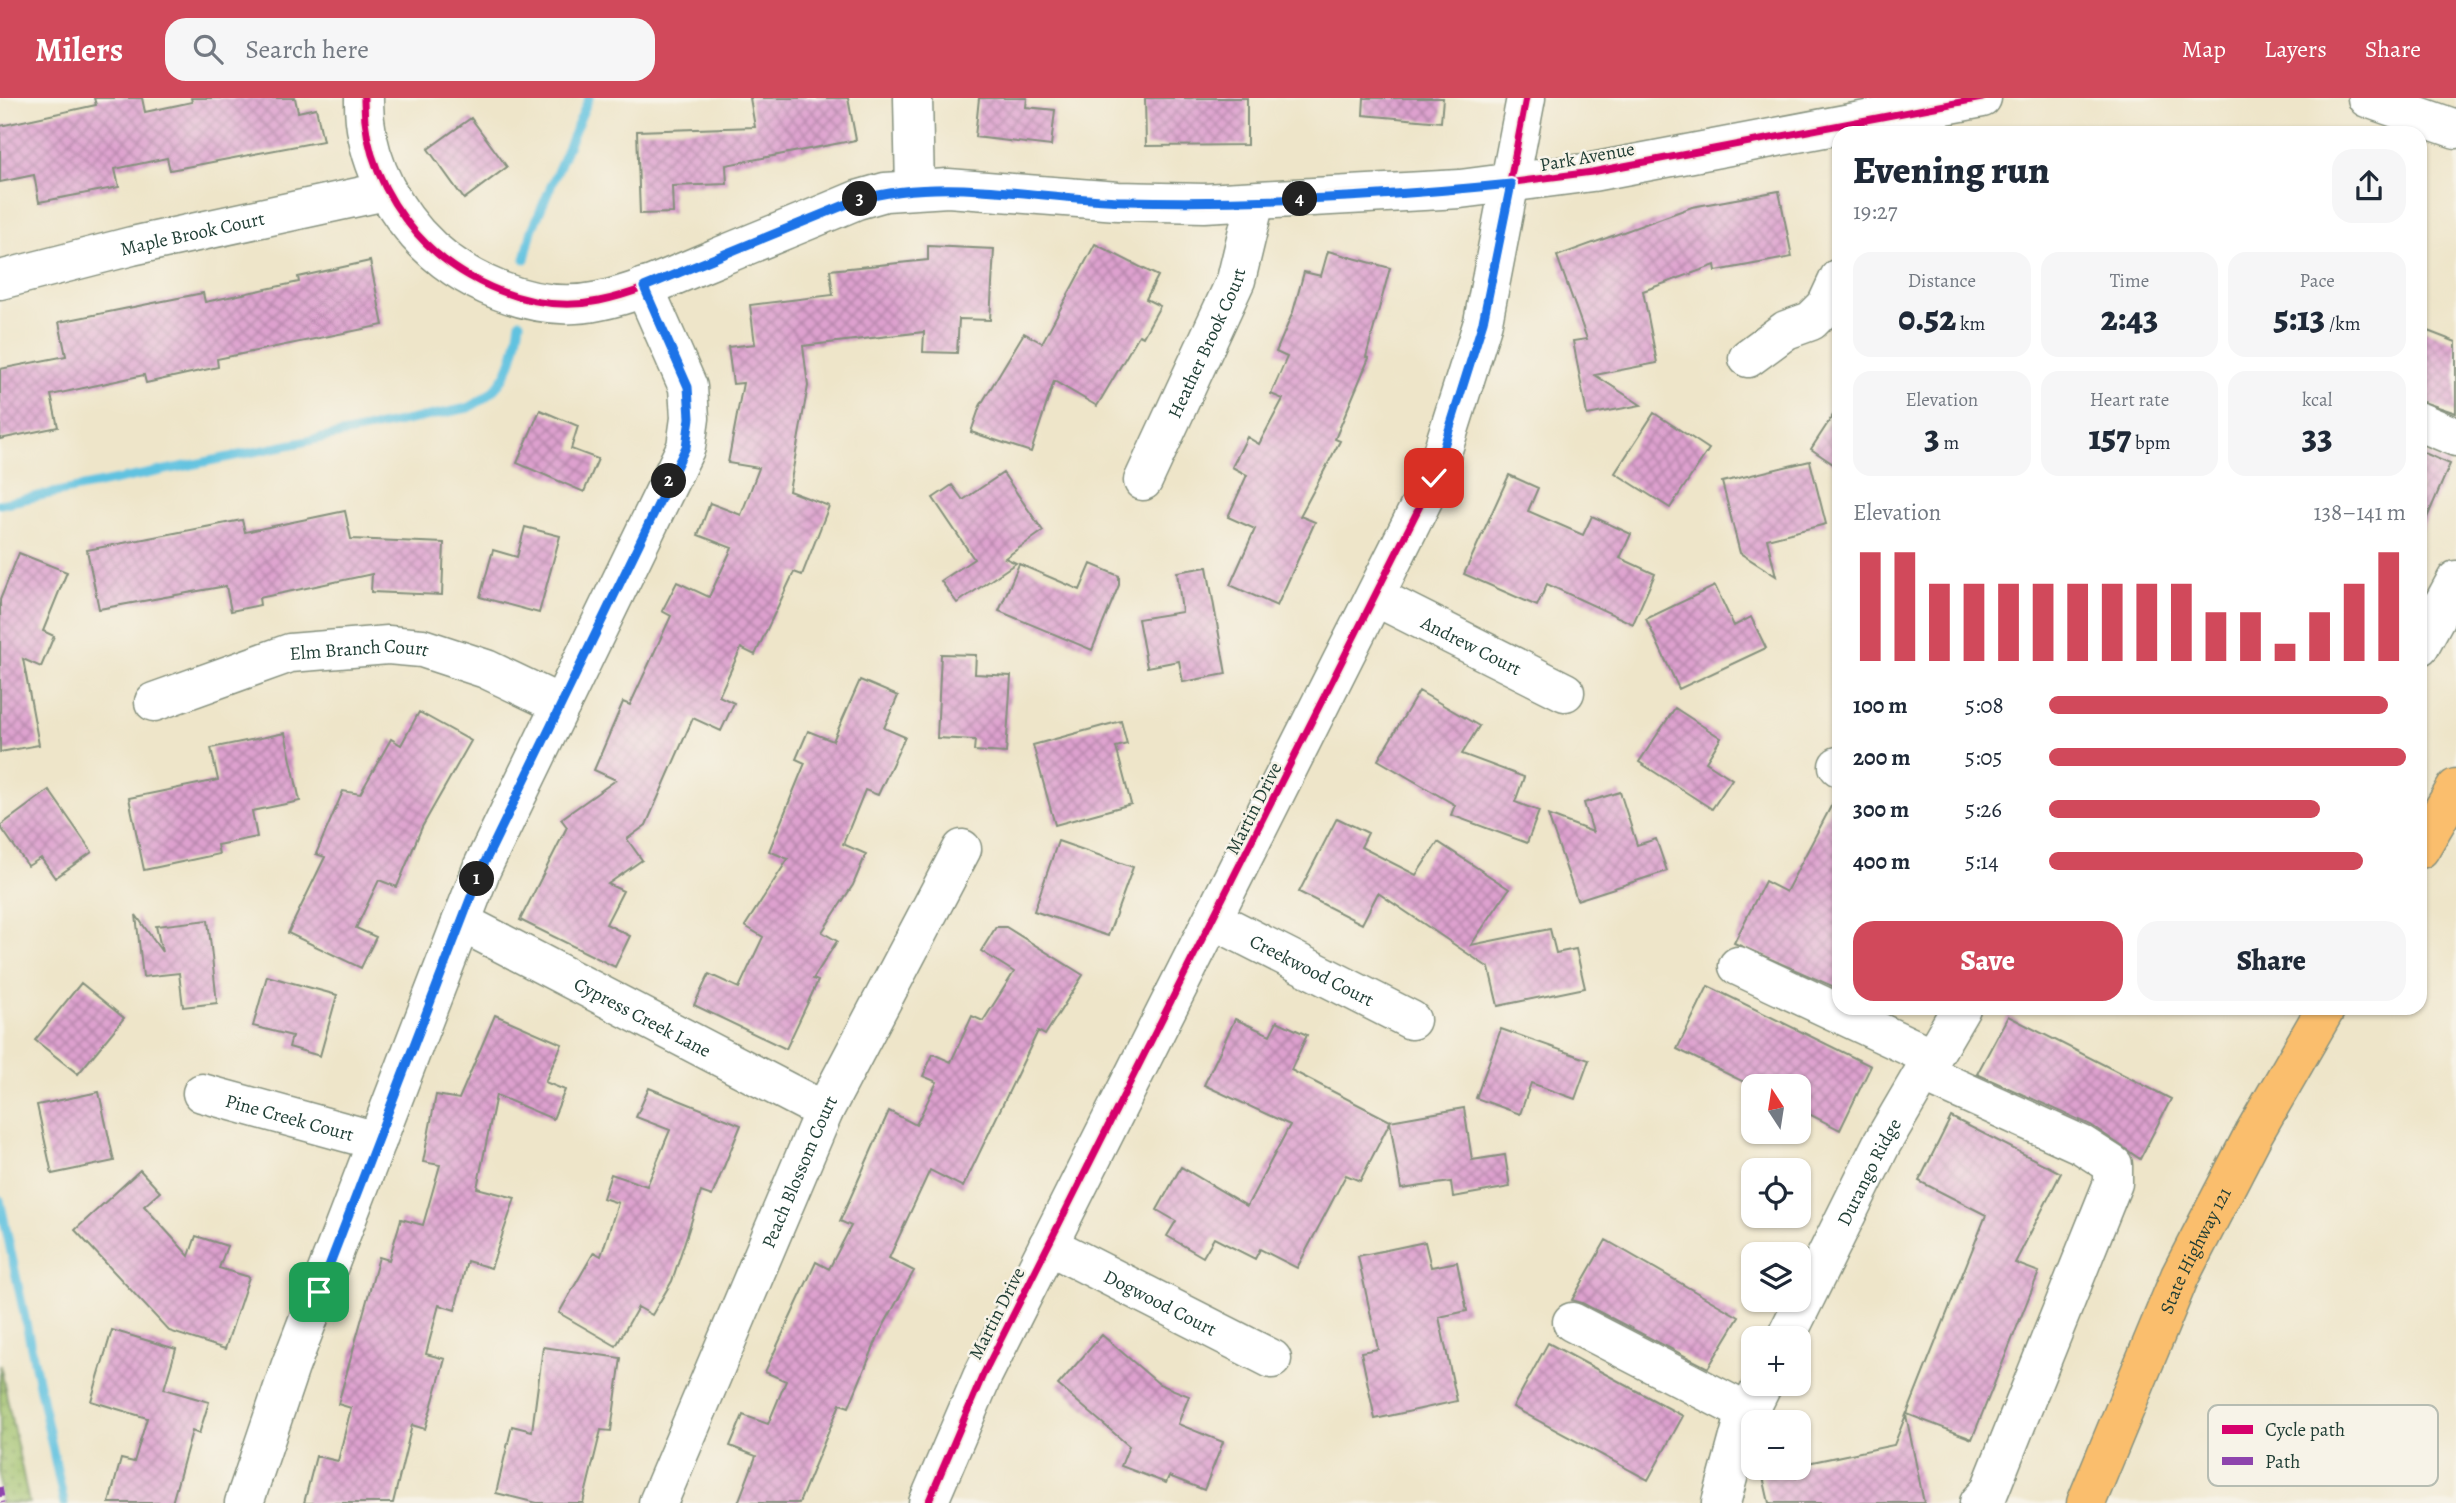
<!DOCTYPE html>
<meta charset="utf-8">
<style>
:root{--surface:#fff;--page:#f6f6f7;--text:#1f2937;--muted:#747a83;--accent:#d1495b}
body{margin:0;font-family:Alegreya,serif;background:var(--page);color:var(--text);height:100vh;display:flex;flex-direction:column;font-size:26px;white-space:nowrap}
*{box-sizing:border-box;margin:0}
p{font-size:23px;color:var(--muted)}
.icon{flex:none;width:38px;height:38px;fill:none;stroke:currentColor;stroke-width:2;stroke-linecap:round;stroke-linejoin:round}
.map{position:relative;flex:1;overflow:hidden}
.panel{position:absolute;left:1832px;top:28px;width:595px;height:889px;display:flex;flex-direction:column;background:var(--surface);border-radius:21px;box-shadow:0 2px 5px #0004}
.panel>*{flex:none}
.needle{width:46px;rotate:348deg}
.fabs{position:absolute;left:1741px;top:976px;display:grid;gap:14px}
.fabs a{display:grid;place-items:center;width:70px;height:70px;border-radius:14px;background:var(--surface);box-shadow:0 2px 5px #0004;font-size:35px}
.pin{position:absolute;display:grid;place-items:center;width:60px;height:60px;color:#fff;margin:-30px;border-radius:14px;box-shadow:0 4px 10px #0006}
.km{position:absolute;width:35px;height:35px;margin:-18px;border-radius:50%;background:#222;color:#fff;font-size:19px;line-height:35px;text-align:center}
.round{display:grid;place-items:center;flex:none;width:74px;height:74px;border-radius:21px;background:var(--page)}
.summary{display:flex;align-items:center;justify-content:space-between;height:119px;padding:0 21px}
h1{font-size:38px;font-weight:800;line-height:52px}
.stats{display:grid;grid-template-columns:repeat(3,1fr);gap:10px;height:119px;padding:7px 21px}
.stats div{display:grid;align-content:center;border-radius:18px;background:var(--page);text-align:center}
.stats b{font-size:35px;font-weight:800}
.stats small{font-size:19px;font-weight:400}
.stats p{font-size:19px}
.chart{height:196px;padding:14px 21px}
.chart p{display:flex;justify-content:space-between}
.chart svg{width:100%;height:126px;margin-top:7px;stroke:var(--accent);stroke-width:6}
.action{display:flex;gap:14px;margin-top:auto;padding:14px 21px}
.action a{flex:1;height:80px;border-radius:21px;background:var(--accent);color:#fff;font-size:28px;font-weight:800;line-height:80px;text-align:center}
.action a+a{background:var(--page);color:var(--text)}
ul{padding:0 21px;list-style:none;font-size:23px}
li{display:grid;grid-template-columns:112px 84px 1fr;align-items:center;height:52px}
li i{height:18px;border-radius:9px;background:var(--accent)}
header{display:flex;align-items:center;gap:42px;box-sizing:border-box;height:98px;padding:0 35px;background:var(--accent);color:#fff}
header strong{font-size:33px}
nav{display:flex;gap:38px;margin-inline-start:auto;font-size:24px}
.search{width:490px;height:63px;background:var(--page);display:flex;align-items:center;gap:18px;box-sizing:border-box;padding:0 24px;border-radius:21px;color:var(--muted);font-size:26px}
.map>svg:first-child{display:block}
.grass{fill:url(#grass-dots);stroke:#5e7e4e;stroke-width:2}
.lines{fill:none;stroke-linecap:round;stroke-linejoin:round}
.stream{stroke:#61c2e0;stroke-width:9}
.building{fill:url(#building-cross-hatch)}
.minor-casing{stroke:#86917e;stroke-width:41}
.major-casing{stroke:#86917e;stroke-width:41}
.minor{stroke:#fff;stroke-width:38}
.major{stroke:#fabe6d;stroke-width:38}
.quiet{stroke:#8e44ad;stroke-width:5;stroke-dasharray:10 5;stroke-linecap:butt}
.cycleway-casing{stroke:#f7f3e8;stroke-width:11}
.cycleway{stroke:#d6006c;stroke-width:7}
.route-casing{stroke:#fff;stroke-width:14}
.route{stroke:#1a73e8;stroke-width:9}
.labels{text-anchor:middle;stroke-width:5;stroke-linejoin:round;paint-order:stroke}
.street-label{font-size:19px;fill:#1f3d34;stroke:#f7f3e8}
.key{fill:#f7f3e8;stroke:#b6bcb2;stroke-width:2}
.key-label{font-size:19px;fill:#1f3d34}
</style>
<header>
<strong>Milers</strong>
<div class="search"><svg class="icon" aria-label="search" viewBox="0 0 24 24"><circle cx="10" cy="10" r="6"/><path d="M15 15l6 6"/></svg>Search here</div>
<nav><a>Map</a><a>Layers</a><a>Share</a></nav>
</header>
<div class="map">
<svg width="2456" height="1405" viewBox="0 0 2456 1405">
<defs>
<pattern id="grass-dots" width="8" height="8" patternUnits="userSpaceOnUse" patternTransform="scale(1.75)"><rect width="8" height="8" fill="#9ec069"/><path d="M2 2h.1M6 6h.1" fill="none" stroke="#809d57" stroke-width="1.8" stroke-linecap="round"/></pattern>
<pattern id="building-cross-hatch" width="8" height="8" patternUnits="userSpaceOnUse" patternTransform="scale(1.75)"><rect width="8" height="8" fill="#dea1cf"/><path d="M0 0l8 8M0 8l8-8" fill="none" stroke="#b384a9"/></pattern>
</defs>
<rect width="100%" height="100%" fill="#f7f3e8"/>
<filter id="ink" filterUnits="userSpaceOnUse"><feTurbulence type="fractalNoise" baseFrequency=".0143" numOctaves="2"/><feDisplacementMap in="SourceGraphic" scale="14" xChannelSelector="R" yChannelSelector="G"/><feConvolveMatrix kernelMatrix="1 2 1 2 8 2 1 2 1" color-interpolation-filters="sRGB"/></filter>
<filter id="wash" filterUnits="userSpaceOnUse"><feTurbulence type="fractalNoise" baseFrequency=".00686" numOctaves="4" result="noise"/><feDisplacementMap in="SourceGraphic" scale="28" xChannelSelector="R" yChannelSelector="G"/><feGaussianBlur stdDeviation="1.57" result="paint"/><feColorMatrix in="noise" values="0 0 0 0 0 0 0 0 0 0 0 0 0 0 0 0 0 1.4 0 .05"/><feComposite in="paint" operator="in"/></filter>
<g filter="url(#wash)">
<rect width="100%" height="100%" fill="#eee5c9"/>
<path class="grass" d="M 0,1266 L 29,1405 L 0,1405 Z"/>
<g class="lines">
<path class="stream" d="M 525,161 L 532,132 L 589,0
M 0,406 L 468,310 C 507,290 514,265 520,224
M 0,1102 L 64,1405"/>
</g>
<g id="blocks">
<path class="building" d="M 94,0 L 142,0 L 145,14 L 192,4 L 191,0 L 295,0 L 298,14 L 316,10 L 323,43 L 170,72 L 167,60 L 115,71 L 119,89 L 39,104 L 34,77 L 0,84 L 0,28 L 96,7 Z
M 750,0 L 848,0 L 856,42 L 726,67 L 727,86 L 672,88 L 673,115 L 640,116 L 637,33 L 755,29 Z
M 979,0 L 1027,0 L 1026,9 L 1055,12 L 1051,48 L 975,39 Z
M 1145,0 L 1247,0 L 1247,47 L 1146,48 Z
M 1364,0 L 1443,0 L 1441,24 L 1363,17 Z
M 471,20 L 507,69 L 464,101 L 428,51 Z
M 1779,93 L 1792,159 L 1716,173 L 1715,167 L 1643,193 L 1657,265 L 1595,277 L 1641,307 L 1587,317 L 1573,243 L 1587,241 L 1557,158 L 1692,109 Z
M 1095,146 L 1158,178 L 1146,201 L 1160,208 L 1143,239 L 1139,237 L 1097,308 L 1054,283 L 1031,354 L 971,334 L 980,308 L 1024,235 L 1042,245 Z
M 928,148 L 994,151 L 990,222 L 959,221 L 957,255 L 923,254 L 924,234 L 803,248 L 808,288 L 789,393 L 829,408 L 802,477 L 794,474 L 755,557 L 741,550 L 719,598 L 734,605 L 721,633 L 693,620 L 646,727 L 627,741 L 642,762 L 608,786 L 623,793 L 606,826 L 630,838 L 615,869 L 520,822 L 567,729 L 561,721 L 616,682 L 594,672 L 623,604 L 630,607 L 671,518 L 662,513 L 677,484 L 709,499 L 732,450 L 698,437 L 710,405 L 741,417 L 759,370 L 728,365 L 743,285 L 733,286 L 728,249 L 755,246 L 750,207 L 833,197 L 830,172 L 928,162 Z
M 1328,153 L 1390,170 L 1366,259 L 1369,260 L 1335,341 L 1340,343 L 1300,418 L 1315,424 L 1277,508 L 1230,487 L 1255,431 L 1228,419 L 1247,377 L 1232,369 L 1247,339 L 1259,346 L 1283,301 L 1271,296 L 1287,259 L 1276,254 L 1293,214 L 1304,174 L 1321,178 Z
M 370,163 L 383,227 L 217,261 L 218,269 L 146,285 L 144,277 L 51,297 L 58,329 L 0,341 L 0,271 L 66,258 L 59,224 L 203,195 L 205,204 L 299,184 L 298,179 Z
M 2420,230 L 2456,244 L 2456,315 L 2420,303 Z
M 1839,308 L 1839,370 L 1811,351 Z
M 540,312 L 578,328 L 571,351 L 598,361 L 584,394 L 517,365 Z
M 1654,315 L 1709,351 L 1670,410 L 1615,375 Z
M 2420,353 L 2450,366 L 2420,436 Z
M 1810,363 L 1826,426 L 1767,441 L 1776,478 L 1740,455 L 1722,384 Z
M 1003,375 L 1043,433 L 1005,460 L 1016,465 L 957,505 L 941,483 L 974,461 L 933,400 L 952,387 L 963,402 Z
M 1509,377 L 1538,390 L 1528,413 L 1583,437 L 1592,418 L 1631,436 L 1620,460 L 1655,476 L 1633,526 L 1547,486 L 1537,508 L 1464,476 Z
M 345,413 L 351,441 L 444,445 L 442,497 L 371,494 L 372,476 L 259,500 L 260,507 L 231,513 L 226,488 L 99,511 L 87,452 L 242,422 L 245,434 Z
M 525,429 L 560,438 L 539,515 L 480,499 L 493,452 L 517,459 Z
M 19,455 L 67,474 L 43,533 L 54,538 L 41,569 L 23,561 L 39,647 L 0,654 L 0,502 Z
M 1019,466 L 1080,492 L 1091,466 L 1119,478 L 1119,487 L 1092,552 L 999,513 Z
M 1207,469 L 1226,576 L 1183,584 L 1179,563 L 1147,569 L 1138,521 L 1182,514 L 1177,474 Z
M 1715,488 L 1734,528 L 1751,519 L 1766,550 L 1679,591 L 1646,521 Z
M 941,556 L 976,557 L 975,576 L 1011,578 L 1006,655 L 974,653 L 975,642 L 937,640 Z
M 860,582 L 898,598 L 884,630 L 905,639 L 878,697 L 865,692 L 843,746 L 866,756 L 853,787 L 822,834 L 837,843 L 813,881 L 818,883 L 786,951 L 694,907 L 709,876 L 739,890 L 763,839 L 745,828 L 788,761 L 769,753 L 805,665 L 796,661 L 808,633 L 833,643 Z
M 1419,593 L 1479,628 L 1462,656 L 1524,679 L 1515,704 L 1539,713 L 1527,745 L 1451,717 L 1455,707 L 1378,662 Z
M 1675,610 L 1721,640 L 1706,664 L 1732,681 L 1712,711 L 1639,664 Z
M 419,614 L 471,643 L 422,729 L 397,789 L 379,782 L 356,830 L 376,839 L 361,870 L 288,835 L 325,759 L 316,756 L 343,693 L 360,696 L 391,641 L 401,647 Z
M 1121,623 L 1127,646 L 1116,649 L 1131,706 L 1055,727 L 1033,647 Z
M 285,635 L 300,703 L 252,713 L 257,739 L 217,747 L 219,756 L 144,772 L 129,700 L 218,682 L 211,650 Z
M 49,692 L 92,754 L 55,780 L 41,760 L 28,768 L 0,728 Z
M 1839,693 L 1839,891 L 1734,845 L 1765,783 L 1786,794 Z
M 1620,694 L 1637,747 L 1656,741 L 1667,773 L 1577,802 L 1548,717 L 1593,734 L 1584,705 Z
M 1337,720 L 1368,735 L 1361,749 L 1416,777 L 1438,744 L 1509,791 L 1471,847 L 1550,831 L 1556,855 L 1576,851 L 1585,890 L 1498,908 L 1489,870 L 1378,795 L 1362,826 L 1299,794 Z
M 1058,743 L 1133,769 L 1108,838 L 1034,813 Z
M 136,817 L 162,854 L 156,828 L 208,822 L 217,905 L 183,909 L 179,875 L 143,879 Z
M 996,829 L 1006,829 L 1083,877 L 1045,937 L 1038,933 L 963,1089 L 930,1072 L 889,1160 L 914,1173 L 880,1234 L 849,1309 L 840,1306 L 799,1405 L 738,1405 L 756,1358 L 730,1348 L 743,1317 L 768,1326 L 786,1283 L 765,1274 L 816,1164 L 829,1171 L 851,1128 L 840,1123 L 889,1013 L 916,1027 L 937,984 L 923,978 L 933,956 L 951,964 L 972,918 L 983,923 L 1014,874 L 981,853 Z
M 267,878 L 337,897 L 320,958 L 289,949 L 292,938 L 253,928 Z
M 81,885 L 124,920 L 78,976 L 35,942 Z
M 1708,888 L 1871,968 L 1840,1032 L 1799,1011 L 1799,989 L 1754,989 L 1677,951 Z
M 495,917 L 562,946 L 545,984 L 565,992 L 553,1021 L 496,997 L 477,1090 L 515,1100 L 491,1170 L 467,1163 L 455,1212 L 439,1207 L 426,1256 L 445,1261 L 425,1331 L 412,1327 L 393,1405 L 304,1405 L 316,1358 L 338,1363 L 351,1310 L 338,1306 L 379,1159 L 389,1162 L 401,1121 L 423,1127 L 440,1067 L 423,1064 L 436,997 L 459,1001 Z
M 2008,918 L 2171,1001 L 2140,1061 L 2091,1027 L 1977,976 Z
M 1235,921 L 1270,937 L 1277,923 L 1307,937 L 1291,972 L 1390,1023 L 1464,1010 L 1472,1062 L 1505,1057 L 1510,1089 L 1453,1099 L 1451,1084 L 1401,1091 L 1390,1024 L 1360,1083 L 1346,1077 L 1297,1170 L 1260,1151 L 1255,1161 L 1214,1140 L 1203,1159 L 1167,1138 L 1176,1123 L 1157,1112 L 1181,1069 L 1247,1108 L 1290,1027 L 1204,987 Z
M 1501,931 L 1589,962 L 1575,1001 L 1531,985 L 1520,1016 L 1476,1000 Z
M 649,990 L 741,1027 L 712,1098 L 701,1094 L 672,1183 L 652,1217 L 638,1209 L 616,1248 L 559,1215 L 594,1154 L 601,1158 L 618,1105 L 603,1100 L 611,1076 L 647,1088 L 670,1032 L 636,1019 Z
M 99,994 L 114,1063 L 52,1076 L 37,1007 Z
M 1951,1019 L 2061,1075 L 2015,1165 L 2039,1174 L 1972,1341 L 1907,1316 L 1986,1117 L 1919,1083 Z
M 140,1072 L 160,1094 L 144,1108 L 189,1158 L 196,1138 L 227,1148 L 219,1170 L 249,1179 L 225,1251 L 169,1233 L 75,1132 Z
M 1606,1142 L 1739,1219 L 1708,1270 L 1582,1205 L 1572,1202 Z
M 1425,1144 L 1431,1169 L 1457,1164 L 1467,1213 L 1439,1219 L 1457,1303 L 1375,1321 L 1361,1254 L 1378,1251 L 1358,1158 Z
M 112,1232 L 176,1251 L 164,1291 L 209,1304 L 199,1336 L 192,1333 L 172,1405 L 109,1405 L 121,1361 L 134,1364 L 147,1320 L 91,1303 Z
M 1102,1237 L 1159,1286 L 1189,1298 L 1178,1326 L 1223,1344 L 1204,1392 L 1169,1378 L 1166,1385 L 1121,1368 L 1129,1348 L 1058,1287 Z
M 1548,1245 L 1683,1318 L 1648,1382 L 1513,1309 Z
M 543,1249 L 621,1260 L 611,1333 L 601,1332 L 583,1405 L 537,1405 L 496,1395 L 512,1328 L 532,1333 Z
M 1906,1317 L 1924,1405 L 1769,1405 L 1762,1374 L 1779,1371 L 1796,1380 L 1803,1366 L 1894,1347 Z"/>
</g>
</g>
<g filter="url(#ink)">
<use href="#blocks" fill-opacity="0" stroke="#86917e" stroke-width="2"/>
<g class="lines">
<g class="minor-casing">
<g id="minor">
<path d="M 364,0 C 363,51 384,98 417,136 C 460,184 534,217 599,203 C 639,195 677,176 714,161 C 762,141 810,122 857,102 L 885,94 L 948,90 L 1118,103 L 1204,105 L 1460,91 L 1592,74 L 1982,0"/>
<path d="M 913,0 L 915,91"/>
<path d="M 2367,0 L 2456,31"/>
<path id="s1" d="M 0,182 L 132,148 L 386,93"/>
<path d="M 1748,260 L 1786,232 L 1811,223 L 1826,208 L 1839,180"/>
<path d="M 2420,324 L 2456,339"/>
<path id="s2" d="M 1143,383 L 1236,182 L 1255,103"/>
<path id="s3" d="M 1376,499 L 1565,594"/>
<path d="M 2420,548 L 2456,482"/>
<path id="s4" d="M 154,604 L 290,555 L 388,547 L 422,550 L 486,571 L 561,607"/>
<path d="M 1838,668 L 1839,669"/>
<path id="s5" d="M 1214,822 L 1411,922"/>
<path id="s6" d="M 461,824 L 824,1013"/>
<path d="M 1738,868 L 1932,959"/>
<path d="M 1923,975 L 2082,1047 L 2113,1067 L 2113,1085 L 1989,1394 L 1979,1405"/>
<path id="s7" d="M 202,995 L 377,1043"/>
<path id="s8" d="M 1048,1147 L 1272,1261"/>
<path d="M 1572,1224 L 1748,1315"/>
<path id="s9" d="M 1785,1241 L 1881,1047 L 1961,910"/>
<path d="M 244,1405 L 290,1269 L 482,770 L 686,349 L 690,320 L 688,289 L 644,189"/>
<path id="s10" d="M 658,1405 L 824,1013 L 962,751"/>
<path d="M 928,1405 L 982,1279 L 1434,380 L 1483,224 L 1526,0"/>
<path d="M 1721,1405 L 1742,1328 L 1763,1286"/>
</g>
</g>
<g class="major-casing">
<g id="major">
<path d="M 2420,751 L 2456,690"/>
<path id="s11" d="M 2086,1405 L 2180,1178 L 2254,1035 L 2326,910"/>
</g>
</g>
<use href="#minor" class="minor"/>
<use href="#major" class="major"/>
<path class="quiet" d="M 0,1389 L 3,1405"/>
<g class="cycleway-casing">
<path id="cycleway" d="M 364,0 C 363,51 384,98 417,136 C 460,184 534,217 599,203 C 639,195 677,176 714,161 C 762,141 810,122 857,102 L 885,94 L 948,90 L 1118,103 L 1204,105 L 1460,91 L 1592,74 L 1982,0
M 928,1405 L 982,1279 L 1434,380 L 1483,224 L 1526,0"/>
</g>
<use href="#cycleway" class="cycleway"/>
</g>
</g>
<g class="lines" filter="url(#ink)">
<g class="route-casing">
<path id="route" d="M 319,1194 L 482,770 L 686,349 L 690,320 L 688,289 L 644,189 L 857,102 C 946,77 1035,101 1126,103 C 1254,106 1383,99 1511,86 L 1483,224 L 1434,380"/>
</g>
<use href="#route" class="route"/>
</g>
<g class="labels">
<g class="street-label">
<text transform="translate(1587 58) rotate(-10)" y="7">Park Avenue</text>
<text dy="7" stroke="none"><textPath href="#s1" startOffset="198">Maple Brook Court</textPath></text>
<text dy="7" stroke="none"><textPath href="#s2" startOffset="152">Heather Brook Court</textPath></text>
<text dy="7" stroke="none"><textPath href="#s3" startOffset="107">Andrew Court</textPath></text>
<text dy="7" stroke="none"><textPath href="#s4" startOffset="214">Elm Branch Court</textPath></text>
<text transform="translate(1253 710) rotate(-63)" y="7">Martin Drive</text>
<text dy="7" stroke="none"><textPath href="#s5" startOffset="110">Creekwood Court</textPath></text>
<text dy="7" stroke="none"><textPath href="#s6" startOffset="205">Cypress Creek Lane</textPath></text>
<text dy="7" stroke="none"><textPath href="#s7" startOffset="91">Pine Creek Court</textPath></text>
<text dy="7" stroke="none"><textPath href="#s10" startOffset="360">Peach Blossom Court</textPath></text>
<text dy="7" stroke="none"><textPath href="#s9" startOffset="187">Durango Ridge</textPath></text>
<text dy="7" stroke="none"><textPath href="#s11" startOffset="275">State Highway 121</textPath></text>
<text dy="7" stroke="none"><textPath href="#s8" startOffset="126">Dogwood Court</textPath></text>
<text transform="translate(996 1215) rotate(-63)" y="7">Martin Drive</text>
</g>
</g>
<rect x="2208" y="1307" width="230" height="81" rx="10" class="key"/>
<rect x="2222" y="1327" width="31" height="9" fill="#d6006c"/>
<rect x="2222" y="1359" width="31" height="8" fill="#8e44ad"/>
<g class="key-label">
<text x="2265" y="1338">Cycle path</text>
<text x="2265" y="1370">Path</text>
</g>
</svg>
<div class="fabs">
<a><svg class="needle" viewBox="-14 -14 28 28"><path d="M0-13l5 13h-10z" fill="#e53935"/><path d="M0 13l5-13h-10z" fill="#747a83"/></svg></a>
<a><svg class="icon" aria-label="locate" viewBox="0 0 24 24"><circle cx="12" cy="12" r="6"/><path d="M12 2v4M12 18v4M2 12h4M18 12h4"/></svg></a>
<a><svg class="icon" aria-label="layers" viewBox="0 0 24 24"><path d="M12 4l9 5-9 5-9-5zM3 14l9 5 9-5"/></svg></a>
<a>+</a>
<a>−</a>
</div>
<div class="pin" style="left:319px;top:1194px;background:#1e9e55"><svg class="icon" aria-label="arrive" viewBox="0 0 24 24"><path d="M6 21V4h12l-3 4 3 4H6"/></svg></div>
<div class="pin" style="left:1434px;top:380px;background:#d93025"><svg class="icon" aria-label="check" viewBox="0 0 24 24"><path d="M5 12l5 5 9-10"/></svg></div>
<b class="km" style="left:477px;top:781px">1</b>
<b class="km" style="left:669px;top:383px">2</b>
<b class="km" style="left:860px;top:101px">3</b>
<b class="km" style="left:1300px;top:101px">4</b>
<section class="panel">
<div class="summary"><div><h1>Evening run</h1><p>19:27</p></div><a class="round"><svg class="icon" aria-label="share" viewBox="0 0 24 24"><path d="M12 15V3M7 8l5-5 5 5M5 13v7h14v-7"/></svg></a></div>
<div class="stats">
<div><p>Distance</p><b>0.52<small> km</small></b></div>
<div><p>Time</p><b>2:43</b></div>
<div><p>Pace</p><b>5:13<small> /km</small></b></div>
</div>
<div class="stats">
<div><p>Elevation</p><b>3<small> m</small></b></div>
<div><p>Heart rate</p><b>157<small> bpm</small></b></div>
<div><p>kcal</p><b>33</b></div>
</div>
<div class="chart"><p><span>Elevation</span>138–141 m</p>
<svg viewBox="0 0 160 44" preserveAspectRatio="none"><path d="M5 44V6M15 44V6M25 44V17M35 44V17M45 44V17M55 44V17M65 44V17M75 44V17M85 44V17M95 44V17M105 44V27M115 44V27M125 44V38M135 44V27M145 44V17M155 44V6"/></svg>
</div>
<ul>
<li><b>100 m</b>5:08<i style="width:95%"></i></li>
<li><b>200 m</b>5:05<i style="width:100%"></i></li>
<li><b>300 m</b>5:26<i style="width:76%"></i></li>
<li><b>400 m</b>5:14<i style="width:88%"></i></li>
</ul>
<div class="action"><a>Save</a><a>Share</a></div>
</section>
</div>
